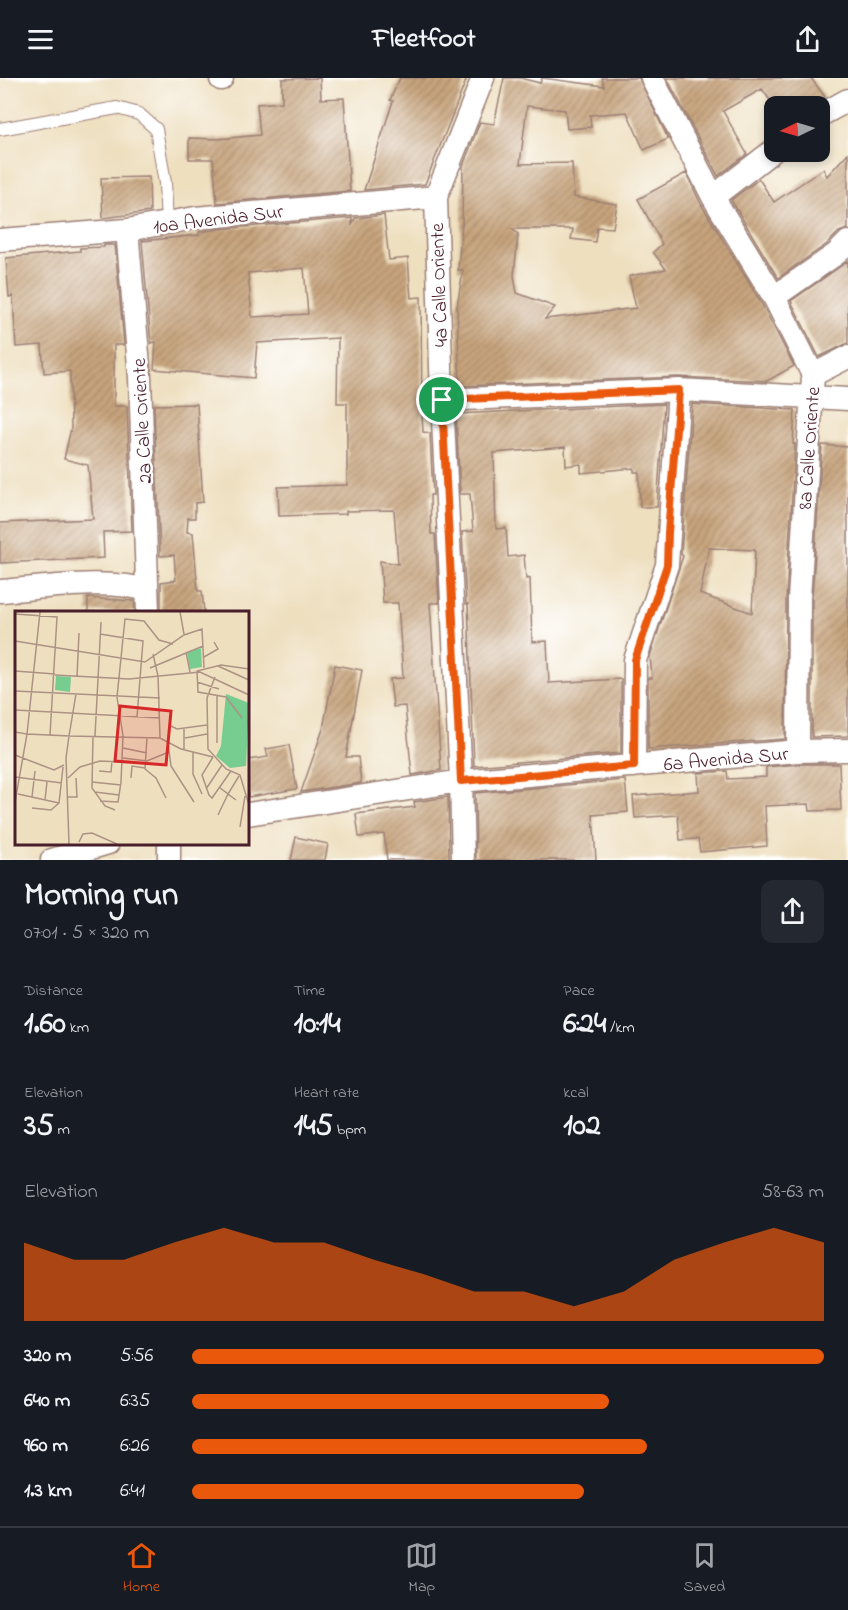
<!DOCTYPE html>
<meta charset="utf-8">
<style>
:root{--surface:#171b24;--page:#242831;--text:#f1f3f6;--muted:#9ea1a6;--line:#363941;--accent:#ea580c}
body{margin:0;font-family:"Indie Flower",sans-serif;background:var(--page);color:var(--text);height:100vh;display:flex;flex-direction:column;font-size:22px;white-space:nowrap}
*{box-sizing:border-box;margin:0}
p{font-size:20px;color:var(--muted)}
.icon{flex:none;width:33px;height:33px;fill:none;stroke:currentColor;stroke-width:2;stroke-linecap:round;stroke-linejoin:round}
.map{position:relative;height:782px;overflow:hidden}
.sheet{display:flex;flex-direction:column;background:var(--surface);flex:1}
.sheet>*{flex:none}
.needle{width:39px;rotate:265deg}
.tools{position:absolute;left:764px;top:18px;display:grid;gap:12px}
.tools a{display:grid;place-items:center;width:66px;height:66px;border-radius:12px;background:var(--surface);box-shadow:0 3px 9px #0003;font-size:30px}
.pin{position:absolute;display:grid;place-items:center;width:51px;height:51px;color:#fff;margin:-26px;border:3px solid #fff;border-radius:50%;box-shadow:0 2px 6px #0007}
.round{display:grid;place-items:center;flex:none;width:63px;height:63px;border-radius:12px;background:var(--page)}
.summary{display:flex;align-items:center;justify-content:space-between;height:102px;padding:0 24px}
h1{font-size:33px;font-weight:800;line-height:45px}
.metrics{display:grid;grid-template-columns:repeat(3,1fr);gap:9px;height:102px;padding:6px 24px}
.metrics div{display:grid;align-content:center}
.metrics b{font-size:30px;font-weight:800}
.metrics small{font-size:16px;font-weight:400}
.metrics p{font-size:16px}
.chart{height:168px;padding:12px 24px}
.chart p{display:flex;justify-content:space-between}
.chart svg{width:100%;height:108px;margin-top:6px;fill:var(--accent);opacity:.7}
ul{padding:0 24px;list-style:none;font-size:20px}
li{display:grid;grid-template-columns:96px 72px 1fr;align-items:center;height:45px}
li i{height:15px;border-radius:8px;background:var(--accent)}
header{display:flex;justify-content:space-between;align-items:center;height:78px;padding:0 24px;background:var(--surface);font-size:27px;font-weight:800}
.tab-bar{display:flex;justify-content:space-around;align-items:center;height:84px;border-top:2px solid var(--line);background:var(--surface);font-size:16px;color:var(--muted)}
.tab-bar a{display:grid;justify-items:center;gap:3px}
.tab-bar .selected{color:var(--accent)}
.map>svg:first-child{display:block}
.building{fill:url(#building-hatch);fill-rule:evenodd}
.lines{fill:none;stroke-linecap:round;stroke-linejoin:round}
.lane-casing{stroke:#9c7f75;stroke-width:14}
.street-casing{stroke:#9c7f75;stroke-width:25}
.lane{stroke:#fff;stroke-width:12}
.street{stroke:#fff;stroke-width:22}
.route-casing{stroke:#fff;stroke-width:12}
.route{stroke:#ea580c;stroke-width:8}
.labels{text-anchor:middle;stroke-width:5;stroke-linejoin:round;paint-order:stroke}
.street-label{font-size:20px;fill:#4a1f2b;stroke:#fff}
.inset-road{fill:none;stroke:#ac9284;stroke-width:1.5}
.view{fill:#d62828;fill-opacity:0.15;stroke:#d62828;stroke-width:3}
.inset-edge{fill:none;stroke:#4a1f2b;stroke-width:3}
</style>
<header><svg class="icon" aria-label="menu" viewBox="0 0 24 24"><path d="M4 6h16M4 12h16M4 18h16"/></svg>Fleetfoot<svg class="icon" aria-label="share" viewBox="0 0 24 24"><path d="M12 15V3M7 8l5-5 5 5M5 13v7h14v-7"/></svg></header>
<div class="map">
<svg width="848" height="782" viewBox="0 0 848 782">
<defs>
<pattern id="building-hatch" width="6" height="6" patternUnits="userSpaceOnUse" patternTransform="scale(1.5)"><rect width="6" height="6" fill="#c7a47d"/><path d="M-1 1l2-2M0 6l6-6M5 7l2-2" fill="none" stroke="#a48567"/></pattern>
</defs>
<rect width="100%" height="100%" fill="#fff"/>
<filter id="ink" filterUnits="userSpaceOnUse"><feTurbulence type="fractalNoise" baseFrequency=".0167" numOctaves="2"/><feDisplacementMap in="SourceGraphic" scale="12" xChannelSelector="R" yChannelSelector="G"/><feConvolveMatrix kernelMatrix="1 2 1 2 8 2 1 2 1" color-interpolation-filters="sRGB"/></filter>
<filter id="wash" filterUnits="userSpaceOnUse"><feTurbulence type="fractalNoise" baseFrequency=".008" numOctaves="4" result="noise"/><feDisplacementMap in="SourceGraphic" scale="24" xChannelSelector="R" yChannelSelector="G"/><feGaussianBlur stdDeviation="1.35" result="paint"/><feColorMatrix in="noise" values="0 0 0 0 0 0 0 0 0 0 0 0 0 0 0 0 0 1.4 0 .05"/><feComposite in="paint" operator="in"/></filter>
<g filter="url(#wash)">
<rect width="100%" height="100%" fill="#eedfbf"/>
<g id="blocks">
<path class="building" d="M 320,0 L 321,21 L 344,20 L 350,113 L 217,125 L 213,81 L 189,81 L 189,60 L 218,61 L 260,57 L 257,26 L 282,24 L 282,1 Z
M 400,0 L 467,0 L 425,106 L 364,112 L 393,23 L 390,22 Z
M 504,0 L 520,0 L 540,5 L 542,0 L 604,8 L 602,0 L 639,0 L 668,61 L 644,72 L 627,34 L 590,37 L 591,49 L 567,51 L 565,32 L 527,28 L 520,86 L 572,85 L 574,119 L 617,126 L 613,150 L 597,149 L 595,164 L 571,161 L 573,151 L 512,151 L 518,156 L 514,198 L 517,215 L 555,229 L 545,241 L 636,230 L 629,198 L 666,191 L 653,174 L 662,166 L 638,121 L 686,95 L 701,126 L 762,226 L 794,288 L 767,303 L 678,299 L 460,308 L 457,229 L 463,192 L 458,192 L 462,145 L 463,88 L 480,44 L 494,46 Z
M 667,0 L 811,0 L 825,19 L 810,28 L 774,28 L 762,11 L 723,33 L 747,76 L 718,98 Z
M 848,75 L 848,151 L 839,154 L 827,166 L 778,200 L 731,122 L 759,101 L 774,124 L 823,91 L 827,98 Z
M 149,99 L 150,134 L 103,140 L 101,100 Z
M 384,137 L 389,182 L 408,180 L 411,220 L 421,219 L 422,337 L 423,354 L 430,355 L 433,417 L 430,417 L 431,456 L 435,456 L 439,525 L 430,525 L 441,692 L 412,697 L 405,628 L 393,629 L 390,601 L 403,600 L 398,525 L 383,525 L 380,483 L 398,486 L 394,432 L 346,433 L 346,436 L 279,438 L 278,409 L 347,407 L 347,325 L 337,325 L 338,260 L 257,265 L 254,300 L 154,291 L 156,264 L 151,265 L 142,163 L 199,157 L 199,154 L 220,151 L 352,140 L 352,148 L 355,140 ZM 304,190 L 308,236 L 252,239 L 248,195 Z
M 104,167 L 115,167 L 124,267 L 114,267 L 114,328 L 127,328 L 132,453 L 103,454 L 104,480 L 0,485 L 0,445 L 93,441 L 88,387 L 64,381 L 71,350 L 70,293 L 44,295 L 42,267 L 16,269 L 13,218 L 9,219 L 6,180 L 80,173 L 80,170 L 104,169 Z
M 848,183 L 848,265 L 819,279 L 791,223 Z
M 197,326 L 203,424 L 195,425 L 195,440 L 188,440 L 187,454 L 193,455 L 198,513 L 202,513 L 204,534 L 161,534 L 161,504 L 176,502 L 174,477 L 160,478 L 154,327 Z
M 664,326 L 657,429 L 640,429 L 639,394 L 634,394 L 634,390 L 581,395 L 581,386 L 566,388 L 565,369 L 494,375 L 496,451 L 506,450 L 508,479 L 524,477 L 526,501 L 530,500 L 532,564 L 547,563 L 549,605 L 621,601 L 621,675 L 474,688 L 468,526 L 466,526 L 462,454 L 473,453 L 470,416 L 460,416 L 456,336 Z
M 692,326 L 795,332 L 793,366 L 795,366 L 786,520 L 785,661 L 648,671 L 648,600 L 652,600 L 650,578 L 683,478 L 681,476 ZM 709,470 L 755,472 L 752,535 L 700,516 Z
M 822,367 L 848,369 L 848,658 L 812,659 L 812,521 Z
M 88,520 L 134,523 L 135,534 L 88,534 Z
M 335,587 L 362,592 L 346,679 L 358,679 L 361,705 L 301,714 L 323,651 Z
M 289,667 L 297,711 L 248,719 L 248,682 L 268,679 L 266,671 Z
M 799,686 L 839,686 L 841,732 L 810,733 L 809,726 L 765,728 L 767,768 L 700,774 L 698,761 L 680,762 L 678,737 L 635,740 L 633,718 L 699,713 L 698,695 L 727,693 L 728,701 L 766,699 L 766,689 Z
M 625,702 L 628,734 L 593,737 L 596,782 L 476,782 L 475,715 Z
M 448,719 L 449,782 L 387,782 L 384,756 L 359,759 L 356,736 L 415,729 L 414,724 Z
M 296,759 L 328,766 L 325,782 L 291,782 Z"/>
</g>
</g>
<g filter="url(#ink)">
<use href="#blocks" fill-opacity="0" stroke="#9c7f75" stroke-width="1.5"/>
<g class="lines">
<g class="lane-casing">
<path id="lane" d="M 0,51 L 117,30 L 139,36 L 156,51 L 165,105 L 167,145"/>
</g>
<g class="street-casing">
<path id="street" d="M 652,0 L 713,119 L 774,219 L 813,297 L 799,521 L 798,673
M 221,1 L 222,0
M 819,38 L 848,22
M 713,119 L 774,72
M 127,152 L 140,299 L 148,534
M 0,162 L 127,152 L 195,140 L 436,119
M 774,219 L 836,176 L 848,164
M 813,297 L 848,279
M 442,322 L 679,312 L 848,321
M 0,513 C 44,510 106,500 147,512
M 634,688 L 635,582 L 667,487 L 679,312
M 248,736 L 461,703 L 798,673 L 848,672
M 169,765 L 169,782
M 52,782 L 108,765
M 463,782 L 461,703 L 442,322 L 436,119 L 483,0"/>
</g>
<use href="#lane" class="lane"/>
<use href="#street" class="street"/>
</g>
</g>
<g class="lines" filter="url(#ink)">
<g class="route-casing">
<path id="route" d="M 679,312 L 668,455 L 667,487 L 635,582 L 634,688 L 461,703 L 442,322 Z"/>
</g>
<use href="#route" class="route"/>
</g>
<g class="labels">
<g class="street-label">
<text transform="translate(218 140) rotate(-7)" y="7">10a Avenida Sur</text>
<text transform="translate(438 207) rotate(-92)" y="7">4a Calle Oriente</text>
<text transform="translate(141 343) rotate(-93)" y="7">2a Calle Oriente</text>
<text transform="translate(808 370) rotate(-86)" y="7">8a Calle Oriente</text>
<text transform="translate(726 680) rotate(-5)" y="7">6a Avenida Sur</text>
</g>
</g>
<g transform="translate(15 533)">
<rect width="234" height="234" fill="#eedfbf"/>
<path d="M 186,37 L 187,56 L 175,58 L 172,41 Z" fill="#77cc90"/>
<path d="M 41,65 L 56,66 L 55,81 L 40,79 ZM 211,83 L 234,92 L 231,155 L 215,157 L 201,145 L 206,135 Z" fill="#77cc90"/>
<path class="inset-road" d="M 25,1 L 12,123 L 54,125 L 51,147 L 54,233M 165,1 L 169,23M 0,3 L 42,6 L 35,124M 85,23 L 128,30 L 122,106M 0,30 L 130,51 L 169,24 L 187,18 L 189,57M 171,41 L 175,61M 138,43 L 143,65 L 145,127M 189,46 L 203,38 L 199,31M 203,55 L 234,69M 135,57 L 188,35M 0,60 L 40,63M 40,64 L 114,68 L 185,61 L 234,84M 62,65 L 64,22M 200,66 L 192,87 L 193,138 L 211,158 L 225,164 L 234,194M 182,71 L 204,78M 0,80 L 145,87M 61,83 L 54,125 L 145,127 L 166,138 L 198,146M 202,84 L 202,132M 0,99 L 145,107M 227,107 L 211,86 L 183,81 L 182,60 L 206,54 L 234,58M 154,114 L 162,118 L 192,114M 0,121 L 12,123 L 0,191M 78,125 L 77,177 L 90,195 L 100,199M 80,125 L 86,11M 132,126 L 130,158 L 141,167 L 151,187M 170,127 L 192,123M 153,132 L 156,155 L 179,191M 108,137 L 132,142M 169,139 L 169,117M 178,141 L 178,163 L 187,183M 0,144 L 39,159 L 49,154M 198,146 L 187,164 L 194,184 L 197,187 L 216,160M 108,147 L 132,150 L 154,141M 84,160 L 96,161 L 97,150M 0,166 L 47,172M 53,167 L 65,156 L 85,150 L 107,151M 116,167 L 117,155 L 130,157M 77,171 L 106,174M 191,178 L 207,154M 80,181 L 104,184M 3,183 L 44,192M 17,186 L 20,160M 53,186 L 62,186 L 61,167M 30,189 L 32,171M 221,189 L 213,183 L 224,165M 85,190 L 103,191 L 106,171 L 108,125 L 102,86 L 110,8 L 129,10 L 144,29 L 158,33M 17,197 L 36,199 L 44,192 L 48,156M 203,204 L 213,183 L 204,176M 225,216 L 230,185M 64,231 L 68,223 L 77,222 L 102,233"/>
<path class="view" d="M 105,95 L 156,100 L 151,154 L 100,150 Z"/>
<rect width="234" height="234" class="inset-edge"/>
</g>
</svg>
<div class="tools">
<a><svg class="needle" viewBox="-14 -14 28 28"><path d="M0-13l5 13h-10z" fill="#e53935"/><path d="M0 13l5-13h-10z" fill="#9ea1a6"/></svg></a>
</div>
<div class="pin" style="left:442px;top:322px;background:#1e9e55"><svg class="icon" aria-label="arrive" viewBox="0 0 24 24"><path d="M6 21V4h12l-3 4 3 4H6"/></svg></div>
</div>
<section class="sheet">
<div class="summary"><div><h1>Morning run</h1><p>07:01 · 5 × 320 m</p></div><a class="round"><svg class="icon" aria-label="share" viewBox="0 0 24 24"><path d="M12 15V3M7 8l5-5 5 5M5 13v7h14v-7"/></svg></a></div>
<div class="metrics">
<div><p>Distance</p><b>1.60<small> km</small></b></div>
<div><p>Time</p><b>10:14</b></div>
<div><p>Pace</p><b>6:24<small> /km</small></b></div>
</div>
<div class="metrics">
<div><p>Elevation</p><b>35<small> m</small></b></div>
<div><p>Heart rate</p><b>145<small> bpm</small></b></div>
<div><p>kcal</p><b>102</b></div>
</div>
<div class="chart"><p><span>Elevation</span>58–63 m</p>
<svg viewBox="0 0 160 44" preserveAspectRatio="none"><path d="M0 44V12L10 19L20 19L30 12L40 6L50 12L60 12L70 19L80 25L90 32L100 32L110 38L120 32L130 19L140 12L150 6L160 12V44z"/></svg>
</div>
<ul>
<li><b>320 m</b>5:56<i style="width:100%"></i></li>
<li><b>640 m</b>6:35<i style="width:66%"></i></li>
<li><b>960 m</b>6:26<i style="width:72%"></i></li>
<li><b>1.3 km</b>6:41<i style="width:62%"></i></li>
</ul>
</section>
<nav class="tab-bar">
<a class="selected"><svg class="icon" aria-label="home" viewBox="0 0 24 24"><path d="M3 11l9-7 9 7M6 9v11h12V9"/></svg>Home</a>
<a><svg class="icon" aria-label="map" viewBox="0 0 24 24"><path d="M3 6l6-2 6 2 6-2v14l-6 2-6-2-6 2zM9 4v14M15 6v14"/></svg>Map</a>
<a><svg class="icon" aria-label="saved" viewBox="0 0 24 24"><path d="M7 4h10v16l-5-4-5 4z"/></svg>Saved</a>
</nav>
